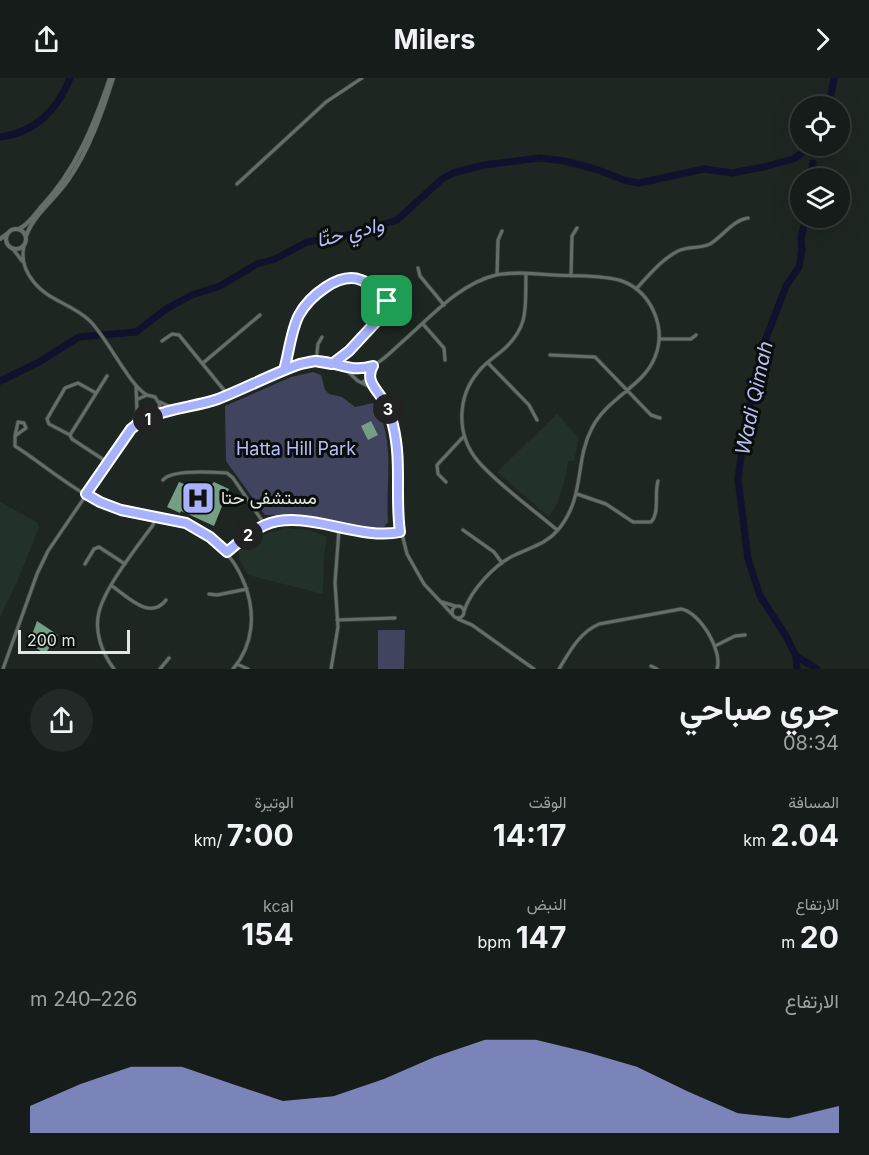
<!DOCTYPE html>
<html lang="ar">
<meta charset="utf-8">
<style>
:root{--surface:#161c19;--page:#232926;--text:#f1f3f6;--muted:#9ea1a2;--line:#353a38;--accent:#a7b1fc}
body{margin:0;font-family:Inter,Vazirmatn,sans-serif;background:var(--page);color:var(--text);direction:rtl;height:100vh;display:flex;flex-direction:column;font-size:22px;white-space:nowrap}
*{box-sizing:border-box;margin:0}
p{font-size:20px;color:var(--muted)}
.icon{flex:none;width:33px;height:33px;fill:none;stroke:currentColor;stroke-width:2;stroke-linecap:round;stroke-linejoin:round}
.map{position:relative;height:591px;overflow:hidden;direction:ltr}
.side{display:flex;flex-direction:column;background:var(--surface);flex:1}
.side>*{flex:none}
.controls{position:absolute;left:790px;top:18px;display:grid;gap:12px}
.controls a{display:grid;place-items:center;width:60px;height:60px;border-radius:50%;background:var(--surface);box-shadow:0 6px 24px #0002,0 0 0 2px var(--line);font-size:30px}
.scale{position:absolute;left:18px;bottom:15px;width:112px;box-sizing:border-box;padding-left:6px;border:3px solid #e0e6e2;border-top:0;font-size:16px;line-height:21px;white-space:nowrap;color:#e0e6e2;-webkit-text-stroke:4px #0a0e0b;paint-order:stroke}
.pin{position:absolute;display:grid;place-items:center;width:51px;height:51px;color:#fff;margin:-26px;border-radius:12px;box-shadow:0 3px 9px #0006}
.km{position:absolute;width:30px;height:30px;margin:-15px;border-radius:50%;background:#222;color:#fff;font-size:16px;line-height:30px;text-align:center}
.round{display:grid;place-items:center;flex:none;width:63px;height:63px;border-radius:32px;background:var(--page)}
.summary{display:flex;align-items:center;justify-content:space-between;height:102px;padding:0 30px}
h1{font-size:33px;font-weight:700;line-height:45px}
.figures{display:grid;grid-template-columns:repeat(3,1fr);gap:9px;height:102px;padding:6px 30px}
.figures div{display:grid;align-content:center}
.figures b{font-size:30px;font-weight:700}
.figures small{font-size:16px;font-weight:400}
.figures p{font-size:16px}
.chart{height:168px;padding:12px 30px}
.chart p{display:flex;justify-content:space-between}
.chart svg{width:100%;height:108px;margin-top:6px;fill:var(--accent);opacity:.7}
header{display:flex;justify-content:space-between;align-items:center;height:78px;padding:0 30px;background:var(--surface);font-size:27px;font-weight:700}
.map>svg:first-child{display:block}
.built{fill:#233229}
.green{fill:#41445e}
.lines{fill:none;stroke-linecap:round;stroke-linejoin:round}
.river{stroke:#10112d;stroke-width:7}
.building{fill:#769d86}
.street-casing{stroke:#3b433e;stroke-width:4.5}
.secondary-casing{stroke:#3b433e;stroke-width:5}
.street{stroke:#656f69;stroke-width:3}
.secondary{stroke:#656f69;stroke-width:4}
.route-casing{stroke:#fff;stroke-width:12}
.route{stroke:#a7b1fc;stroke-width:8}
.labels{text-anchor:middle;stroke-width:6;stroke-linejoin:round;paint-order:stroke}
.park-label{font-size:18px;fill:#b7bffb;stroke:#0a0e0b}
.poi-label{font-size:18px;fill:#e0e6e2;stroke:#0a0e0b;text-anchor:start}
.water-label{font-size:20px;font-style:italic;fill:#b6bef9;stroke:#0a0e0b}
</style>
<header><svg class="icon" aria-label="forward" viewBox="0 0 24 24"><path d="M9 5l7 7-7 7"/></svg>Milers<svg class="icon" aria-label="share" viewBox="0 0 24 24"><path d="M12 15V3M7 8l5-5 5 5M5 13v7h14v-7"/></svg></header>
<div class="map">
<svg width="869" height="591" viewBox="0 0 869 591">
<rect width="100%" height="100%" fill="#1d2621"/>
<path class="built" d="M 557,336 L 579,360 L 574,383 L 568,383 L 565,401 L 558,424 L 549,439 L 497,394 Z
M 0,424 L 37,444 L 39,449 L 18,502 L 0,539 Z
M 284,450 L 310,452 L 327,459 L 324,478 L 323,516 L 248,497 L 239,481 L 239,473 L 260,458 Z"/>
<path class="green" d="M 313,294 L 321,297 L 325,312 L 329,316 L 342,319 L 355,329 L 373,325 C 397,359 385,404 388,444 L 384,449 L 374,450 L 305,437 L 265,437 L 226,383 L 225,328 L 291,299 Z
M 378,552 L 405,552 L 404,591 L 378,591 Z"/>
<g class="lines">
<path class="river" d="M 829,28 L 834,0
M 0,59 C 34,55 58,32 70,0
M 811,100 L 813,85
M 806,140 L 801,159 L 802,172 L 799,189 L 786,208 L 765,263 L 763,285 L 746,341 L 738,401 L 748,481 L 760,518 L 786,558 L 796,578 L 817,591
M 0,303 L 39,284 L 79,259 L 136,254 L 166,231 L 192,217 L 220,208 L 257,186 L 275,181 L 307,164 L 347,157 L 397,142 L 442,101 L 453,95 L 484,87 L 539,80 L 565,83 L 595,91 L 627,103 L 639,105 L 704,91 L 732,95 L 764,89 L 793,81 L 813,68
M 796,578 L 797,591"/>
</g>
<path class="building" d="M 371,343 L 378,357 L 368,362 L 361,348 Z
M 179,404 L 194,410 L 199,405 L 209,409 L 214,404 L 229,411 L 214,448 L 181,433 L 180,435 L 167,429 Z
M 37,543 L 58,557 L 45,576 L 29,565 Z"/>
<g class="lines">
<g class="street-casing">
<path id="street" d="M 237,106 L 326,24 L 362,0
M 24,168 C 21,181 25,193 33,203 C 48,223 73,226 90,243 C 108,261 129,307 147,317
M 13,171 L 22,183
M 418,190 L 420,198 L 444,227
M 526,196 C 525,229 530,248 503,272 C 496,278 485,285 479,293 C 457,318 456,356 477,382 C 496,405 534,432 557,452
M 497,197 L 498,162 L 502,153
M 571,198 L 572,158 L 577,150
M 636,211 C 648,198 662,181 678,173 C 688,168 700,171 710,166 C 723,158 733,142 748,140
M 423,246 L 444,270 L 445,282
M 660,261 L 691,261 L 696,257
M 162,263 L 172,256 L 179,257 L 228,317
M 550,277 L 595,279 L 651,337 L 660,340
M 316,283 L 318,266 L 322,259
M 203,285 L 260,237
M 488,285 L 529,327 L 537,342
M 345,291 L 358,303 L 374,311
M 364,291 C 379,287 390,275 401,265 C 429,241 458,206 496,197 C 515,193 536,196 555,197 C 576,198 599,197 619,202 C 651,212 667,249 655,279 C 644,308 607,320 592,350 C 574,384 586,418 558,452 C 546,466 531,469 515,477 C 495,486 471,512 464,533
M 284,292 C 289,275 291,252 299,237 C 311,217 346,188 368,206 C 377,214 386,219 388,231 L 349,272 L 332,286
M 370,299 L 386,326 L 396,360 L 399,389 L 397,436 L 407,476 L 424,506 L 452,536
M 363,304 L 370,299 L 365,291
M 136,308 L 137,333 L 141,339 L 148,341 L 166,333 L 215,322 L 300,286 L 316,283 L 348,291 L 360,291
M 138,321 L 147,317 L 155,319 L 160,327 L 157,336
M 160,324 L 173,330
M 18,344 L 24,345 L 26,350 L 15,358 Z
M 132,350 L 147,341
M 70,357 L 49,346 L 47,341 L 65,310 L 78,305 L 96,315
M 15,358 L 15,368 C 43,386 70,410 99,424 C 126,438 157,435 184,444 C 239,464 275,542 233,591
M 107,384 L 72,361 L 70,357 L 107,298
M 163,402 C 171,391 213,394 227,395 L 233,400 L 265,447
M 446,404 L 438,396 L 437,387 L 464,358
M 577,416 L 606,426 L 633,444 L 651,444 C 660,435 654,415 658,403
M 463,452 L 494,474 L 502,485
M 227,474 C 239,464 251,453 265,447 C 305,430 357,463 400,454
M 85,486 L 94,471 L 99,469 L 125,486
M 112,508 C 128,519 150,543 166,522
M 209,516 L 217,517 L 247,511
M 442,524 L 455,528
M452 534a6 6 0 1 1 12 0a6 6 0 1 1-12 0Z
M 458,541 L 472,547 L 534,591
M 337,542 L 395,540
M 715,568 L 735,558 L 745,557
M 237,586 L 248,591
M 651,588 L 657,591
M 3,591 L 37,496 L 48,473 L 131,351 L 137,333
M 114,591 C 102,575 94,554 99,534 C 105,509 137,469 153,447 L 155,438
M 160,591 L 169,580
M 331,591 L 338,549 L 335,505 L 339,451
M 559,591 C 570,573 579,555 599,546 L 681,531 C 700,534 723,573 717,591"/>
</g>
<g class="secondary-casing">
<path id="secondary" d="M6 161a10 10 0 1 1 20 0a10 10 0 1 1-20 0Z
M 19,151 C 29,146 35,136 42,128 C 76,92 94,47 110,0
M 26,158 C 34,136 55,121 68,102 C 89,72 102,35 113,0
M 0,161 L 7,156"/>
</g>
<use href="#street" class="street"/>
<use href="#secondary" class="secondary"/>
</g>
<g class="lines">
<g class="route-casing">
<path id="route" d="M 387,223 L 388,231 L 349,273 L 332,286 L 315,283 L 300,286 C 272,296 246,310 218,321 C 189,331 155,330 131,351 L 86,416 L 100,424 L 121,432 L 186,445 L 210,459 L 227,474 C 239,464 251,453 265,447 C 305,430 357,463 400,454 C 395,418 402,383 393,347 C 391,340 389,332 385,325 C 378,312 364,303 373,288 C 350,295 339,284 317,283 C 306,283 294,288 284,292 C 289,275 291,252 299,237 C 309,219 339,193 361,202 C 371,205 380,216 387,223"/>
</g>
<use href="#route" class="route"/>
</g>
<defs>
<g id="hospital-square" transform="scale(1.725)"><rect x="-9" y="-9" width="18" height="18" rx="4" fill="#a7b1fc" stroke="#0a0e0b"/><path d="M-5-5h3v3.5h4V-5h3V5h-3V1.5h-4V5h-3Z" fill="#111"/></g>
</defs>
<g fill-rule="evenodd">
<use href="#hospital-square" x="198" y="420"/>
</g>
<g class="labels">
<g class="park-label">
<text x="296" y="377">Hatta Hill Park</text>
</g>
<g class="poi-label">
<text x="221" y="426">مستشفى حتا</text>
</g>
<g class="water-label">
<text transform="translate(350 154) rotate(-14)" y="7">وادي حتّا</text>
<text transform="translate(754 320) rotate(-78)" y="7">Wadi Qimah</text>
</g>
</g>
</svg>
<div class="controls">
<a><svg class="icon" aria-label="locate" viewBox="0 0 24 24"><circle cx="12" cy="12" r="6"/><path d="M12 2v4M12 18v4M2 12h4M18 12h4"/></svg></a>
<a><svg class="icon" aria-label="layers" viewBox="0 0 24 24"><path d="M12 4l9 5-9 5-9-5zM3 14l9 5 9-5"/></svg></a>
</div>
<div class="scale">200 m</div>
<div class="pin" style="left:387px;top:223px;background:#1e9e55"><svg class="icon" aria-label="arrive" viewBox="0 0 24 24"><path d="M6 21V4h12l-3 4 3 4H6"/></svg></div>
<b class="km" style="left:148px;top:341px">1</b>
<b class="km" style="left:248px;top:457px">2</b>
<b class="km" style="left:388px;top:331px">3</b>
</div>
<section class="side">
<div class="summary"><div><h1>جري صباحي</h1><p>08:34</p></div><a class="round"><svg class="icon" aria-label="share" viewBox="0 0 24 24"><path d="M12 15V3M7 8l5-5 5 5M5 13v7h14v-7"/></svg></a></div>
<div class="figures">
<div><p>المسافة</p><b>2.04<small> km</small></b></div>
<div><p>الوقت</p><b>14:17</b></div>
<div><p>الوتيرة</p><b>7:00<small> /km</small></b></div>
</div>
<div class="figures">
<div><p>الارتفاع</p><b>20<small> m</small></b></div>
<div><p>النبض</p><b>147<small> bpm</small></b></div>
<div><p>kcal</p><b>154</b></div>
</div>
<div class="chart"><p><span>الارتفاع</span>226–240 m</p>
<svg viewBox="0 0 160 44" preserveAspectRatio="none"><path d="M0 44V33L10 24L20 17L30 17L40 24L50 31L60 29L70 22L80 13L90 6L100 6L110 11L120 17L130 27L140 36L150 38L160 33V44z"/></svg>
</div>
</section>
